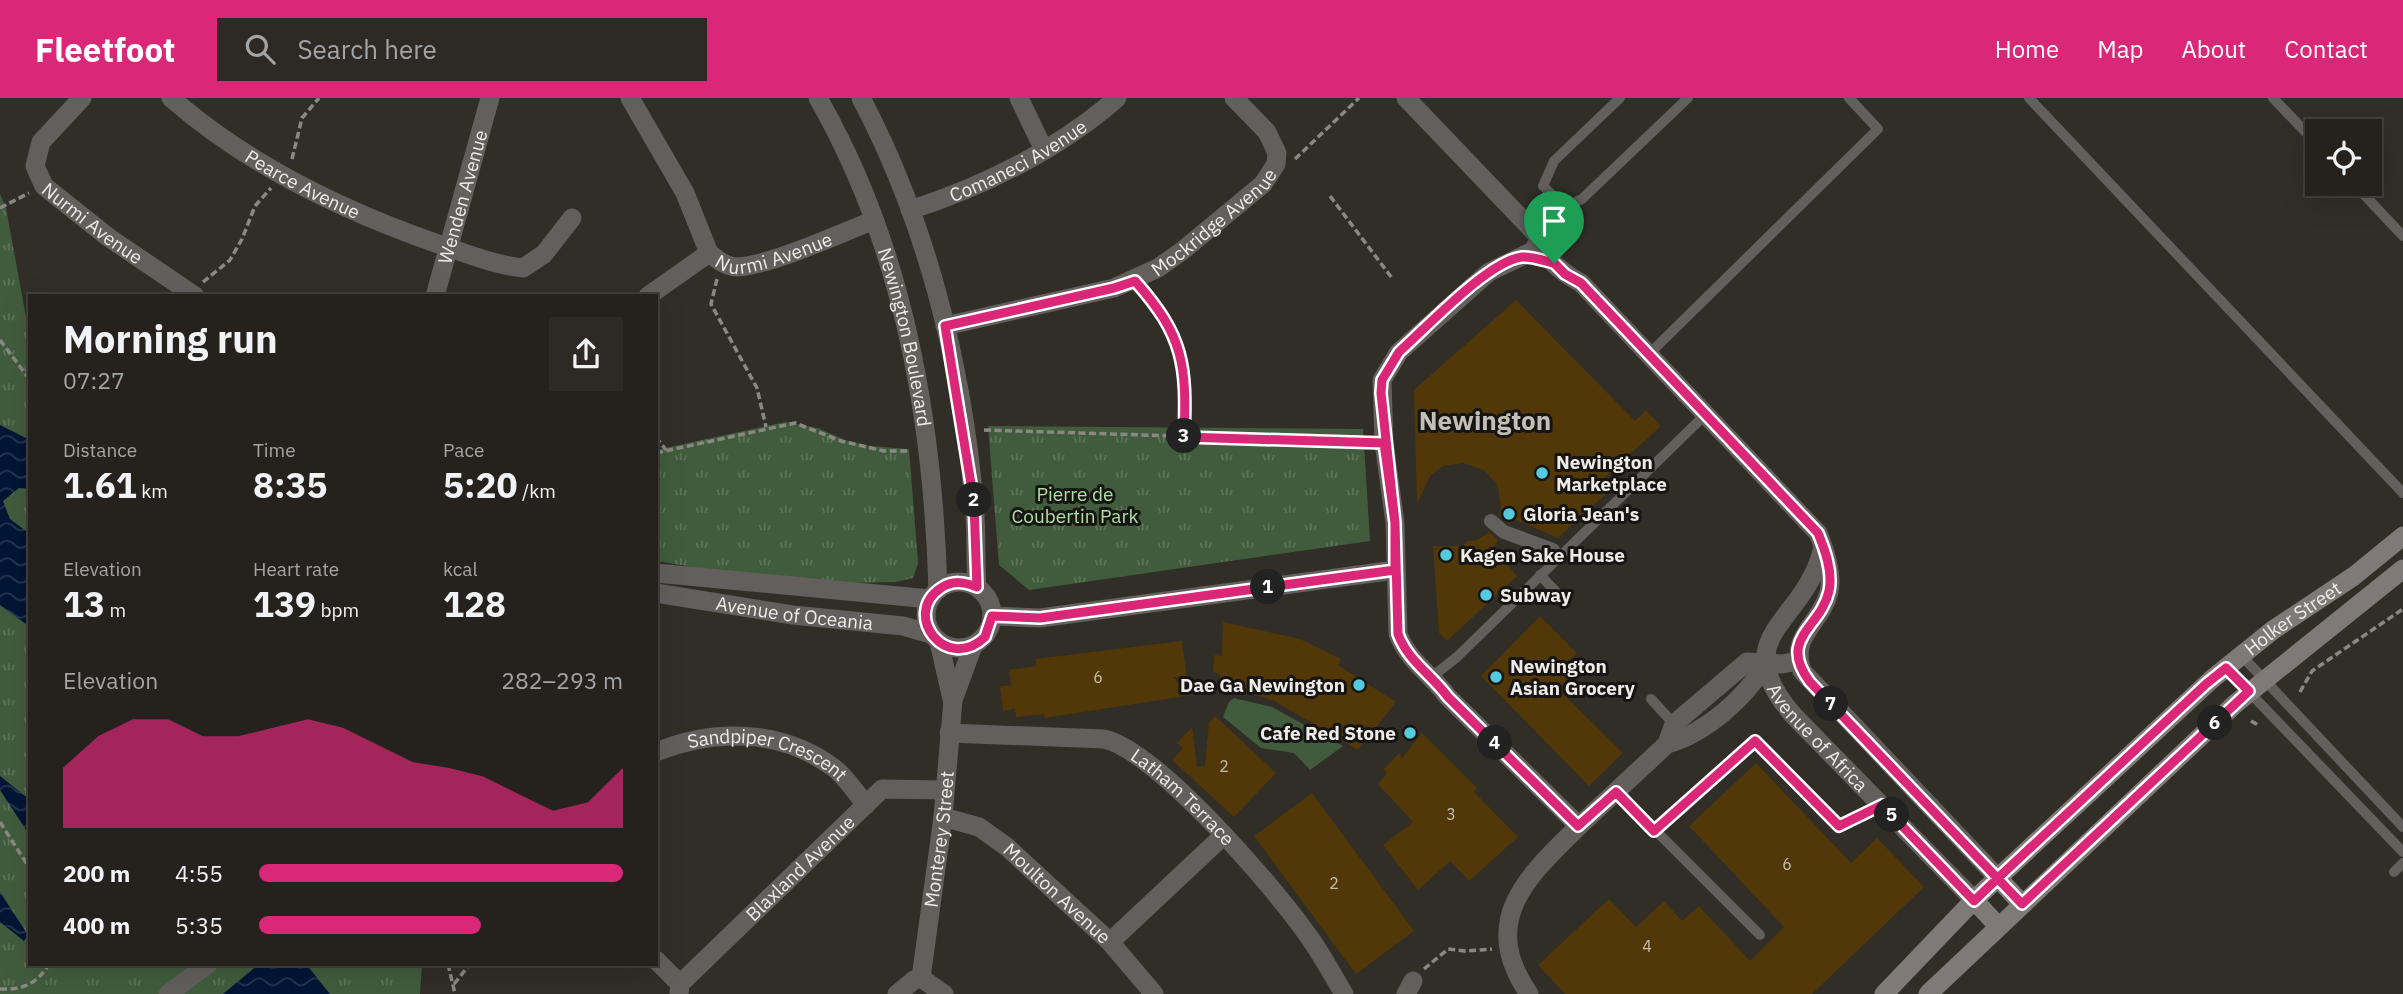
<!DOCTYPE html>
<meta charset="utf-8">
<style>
:root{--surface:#25221d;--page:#2d2a26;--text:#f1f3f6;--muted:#a3a4a4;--line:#423f3b;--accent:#db2777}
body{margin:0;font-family:"IBM Plex Sans",sans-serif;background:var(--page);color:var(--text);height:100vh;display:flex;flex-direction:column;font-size:26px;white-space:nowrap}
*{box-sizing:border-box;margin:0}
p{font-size:23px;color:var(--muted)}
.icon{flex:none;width:38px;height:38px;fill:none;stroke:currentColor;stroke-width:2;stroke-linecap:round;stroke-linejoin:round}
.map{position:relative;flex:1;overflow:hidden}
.details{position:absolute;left:28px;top:196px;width:630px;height:672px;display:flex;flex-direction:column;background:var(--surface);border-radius:0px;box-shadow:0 7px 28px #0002,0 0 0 2px var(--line)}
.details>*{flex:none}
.buttons{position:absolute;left:2305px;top:21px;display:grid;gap:14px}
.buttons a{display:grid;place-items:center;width:77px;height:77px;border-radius:0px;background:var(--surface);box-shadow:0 7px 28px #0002,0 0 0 2px var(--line);font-size:35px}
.pin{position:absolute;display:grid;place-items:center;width:60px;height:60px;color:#fff;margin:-72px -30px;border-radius:50% 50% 50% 0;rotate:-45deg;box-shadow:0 0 7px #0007}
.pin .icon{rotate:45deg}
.km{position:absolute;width:35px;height:35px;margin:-18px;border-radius:50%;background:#222;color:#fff;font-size:19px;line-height:35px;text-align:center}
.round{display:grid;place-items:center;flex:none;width:74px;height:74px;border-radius:0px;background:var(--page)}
.overview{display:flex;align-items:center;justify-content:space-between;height:119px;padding:0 35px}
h1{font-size:38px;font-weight:800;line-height:52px}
.metrics{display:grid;grid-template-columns:repeat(3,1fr);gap:10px;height:119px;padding:7px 35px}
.metrics div{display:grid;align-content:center}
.metrics b{font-size:35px;font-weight:800}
.metrics small{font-size:19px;font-weight:400}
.metrics p{font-size:19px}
.chart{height:196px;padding:14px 35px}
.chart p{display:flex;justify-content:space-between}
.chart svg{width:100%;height:126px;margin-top:7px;fill:var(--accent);opacity:.7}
ul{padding:0 35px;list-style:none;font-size:23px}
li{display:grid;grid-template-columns:112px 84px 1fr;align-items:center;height:52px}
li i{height:18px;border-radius:9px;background:var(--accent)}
header{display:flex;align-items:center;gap:42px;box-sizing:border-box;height:98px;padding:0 35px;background:var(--accent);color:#fff}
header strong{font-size:33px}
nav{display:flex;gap:38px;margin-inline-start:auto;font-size:24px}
.search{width:490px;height:63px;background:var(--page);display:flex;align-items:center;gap:18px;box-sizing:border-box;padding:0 24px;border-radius:0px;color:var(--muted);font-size:26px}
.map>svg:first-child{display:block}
.grass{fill:#415c3d}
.park{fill:url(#park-tufts)}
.water{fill:url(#water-waves)}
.building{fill:#523808}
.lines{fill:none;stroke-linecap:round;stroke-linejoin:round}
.path{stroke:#8b8883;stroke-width:3.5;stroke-dasharray:7 3.5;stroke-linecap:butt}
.service{stroke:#625f5d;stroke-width:10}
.pedestrian{stroke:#625f5d;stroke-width:14}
.minor{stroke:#625f5d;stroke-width:19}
.tertiary{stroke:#625f5d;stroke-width:19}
.secondary{stroke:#7f7a77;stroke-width:19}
.route-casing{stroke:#fff;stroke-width:14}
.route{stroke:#db2777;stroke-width:9}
.poi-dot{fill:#54cade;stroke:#171513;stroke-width:2.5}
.labels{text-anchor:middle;stroke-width:6;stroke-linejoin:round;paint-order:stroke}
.number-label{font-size:16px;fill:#c7bfb0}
.street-label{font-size:19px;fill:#eeece8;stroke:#171513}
.poi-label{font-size:19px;font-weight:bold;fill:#eeece8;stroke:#171513;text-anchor:start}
.park-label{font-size:19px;fill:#abe0a2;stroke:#171513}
.district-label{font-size:26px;font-weight:bold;fill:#c3beb7;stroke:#171513}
</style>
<header>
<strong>Fleetfoot</strong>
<div class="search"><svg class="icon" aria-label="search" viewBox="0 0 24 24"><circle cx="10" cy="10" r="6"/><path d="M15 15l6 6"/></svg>Search here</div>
<nav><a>Home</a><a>Map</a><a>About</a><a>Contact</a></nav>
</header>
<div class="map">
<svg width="2403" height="896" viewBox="0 0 2403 896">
<defs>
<pattern id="park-tufts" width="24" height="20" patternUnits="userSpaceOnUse" patternTransform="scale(1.75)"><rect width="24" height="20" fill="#415c3d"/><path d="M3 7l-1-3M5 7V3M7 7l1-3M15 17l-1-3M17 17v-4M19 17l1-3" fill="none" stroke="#5d7459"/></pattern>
<pattern id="water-waves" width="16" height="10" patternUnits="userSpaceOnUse" patternTransform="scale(1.75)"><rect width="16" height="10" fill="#001535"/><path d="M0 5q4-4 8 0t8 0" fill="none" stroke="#263752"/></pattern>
</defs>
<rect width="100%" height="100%" fill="#312d27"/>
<path class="grass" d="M 1234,600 L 1272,609 L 1343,648 L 1310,672 L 1294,655 L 1261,650 L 1223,619 L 1229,604 Z"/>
<path class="park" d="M 0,96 L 6,110 L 30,241 L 30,866 L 422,866 L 420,896 L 0,896 Z
M 785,324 L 818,330 L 845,342 L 870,348 L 909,351 L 918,465 L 913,480 L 896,484 L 796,486 L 656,463 L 656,352 Z
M 988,328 L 1363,331 L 1370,443 L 1029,492 L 999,467 Z"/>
<path class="water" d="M 0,327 L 30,342 L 30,391 L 19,390 L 3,403 L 10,421 L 30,436 L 30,529 L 0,507 Z
M 0,678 L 30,702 L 30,738 L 0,692 Z
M 0,794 L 28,837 L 24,843 L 0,824 Z
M 259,866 L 306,866 L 330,896 L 223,896 Z"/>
<path class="building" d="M 1516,202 L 1635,323 L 1646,312 L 1661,328 L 1603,381 L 1612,390 L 1558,440 L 1514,421 L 1509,426 L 1499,417 L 1501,411 L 1498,388 L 1484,372 L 1463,365 L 1443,368 L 1430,378 L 1417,406 L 1414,292 Z
M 1489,434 L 1498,442 L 1493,450 L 1517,478 L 1447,543 L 1439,535 L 1433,448 L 1464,448 L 1465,444 L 1477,442 Z
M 1540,518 L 1577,555 L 1569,562 L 1578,570 L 1558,591 L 1623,655 L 1589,688 L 1481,578 Z
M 1223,524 L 1300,541 L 1341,561 L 1338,567 L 1396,604 L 1358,652 L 1273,602 L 1219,587 L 1220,576 L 1213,574 L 1214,557 L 1222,558 Z
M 1182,543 L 1187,581 L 1173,579 L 1192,597 L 1045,620 L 1044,616 L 1016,619 L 1015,611 L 1003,613 L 1000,588 L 1011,587 L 1009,572 L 1036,568 L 1036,561 Z
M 1215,618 L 1276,675 L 1234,719 L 1172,662 L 1183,650 L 1177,645 L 1192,629 L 1197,669 L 1205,668 L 1209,625 Z
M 1422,635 L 1477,690 L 1474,694 L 1518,739 L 1469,783 L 1450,763 L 1418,792 L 1383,747 L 1413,724 L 1378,686 L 1387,676 L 1384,671 L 1399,655 L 1402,660 Z
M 1756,665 L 1851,765 L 1877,740 L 1924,789 L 1812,896 L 1565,896 L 1538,867 L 1609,801 L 1636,829 L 1664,803 L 1682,823 L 1699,808 L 1750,863 L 1784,829 L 1689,728 Z
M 1312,695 L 1414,833 L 1356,876 L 1254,738 Z"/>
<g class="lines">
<path class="path" d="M 292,61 L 302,20 L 319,0
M 1295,61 L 1359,0
M 1330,98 L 1392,180
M 0,110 L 29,95
M 717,181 L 711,206 L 757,290 L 766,329
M 203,184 L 230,162 L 242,141 L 255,108 L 271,90
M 1145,195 C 1186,240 1186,281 1184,339
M 0,242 L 30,282
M 984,332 L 1368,344
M 656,339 L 666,352
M 656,355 L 795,325 L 841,343 L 884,353 L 909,353
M 2300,594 L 2312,573 L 2403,511
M 2251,623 L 2260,628
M 0,724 L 30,771
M 448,866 L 455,896
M 1424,871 L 1448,851 L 1465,853 L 1492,851
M 454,886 L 470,866
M 0,891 C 23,892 37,886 49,866"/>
<path class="service" d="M 1620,0 L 1554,63 L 1543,88 L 1565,109 L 1582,101 L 1688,0
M 2029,0 L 2403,395
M 2273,0 L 2317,46
M 2354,86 L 2403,138
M 1524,125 L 1553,98
M 1649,256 L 1878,31 L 1849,0
M 1540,477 L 1558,496
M 2241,557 L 2403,729
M 2226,570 L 2403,754
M 1433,578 L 1457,559 L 1706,316
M 1651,601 L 1674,626
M 1616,693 L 1760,837
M 1654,733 L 1755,643 L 1839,728 L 1882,707
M 2394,774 L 2403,765"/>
<path class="pedestrian" d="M 1491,423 L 1504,434 L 1553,452"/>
<g class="minor">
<path id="s1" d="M 82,0 L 41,44 L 35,68 L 44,88 L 108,139 L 195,198"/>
<path id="s2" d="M 171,0 C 248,67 345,114 441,147 C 468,156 495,167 523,170 L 544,156 L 572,120"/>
<path d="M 630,0 L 685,95 L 709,155"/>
<path d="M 1019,0 L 1044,52"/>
<path d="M 1406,0 L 1540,140"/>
<path id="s3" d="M 910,112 C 983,89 1059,51 1117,0"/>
<path id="s4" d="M 435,198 L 490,0"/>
<path id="s5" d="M 648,198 L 709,155 C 718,162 726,169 738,169 C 771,167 839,136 872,123"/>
<path id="s6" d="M 945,228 L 1114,190 L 1158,170 L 1182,153 L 1263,86 L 1276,66 L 1277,55 L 1267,34 L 1234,0"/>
<path d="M 939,544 L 952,601"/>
<path id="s7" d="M 949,635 L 1104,641 C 1156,652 1274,789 1307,836 C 1321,855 1332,876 1344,896"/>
<path id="s8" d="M 656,654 C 714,630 782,631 834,670 C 846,679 856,695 866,707"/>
<path id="s9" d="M 943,719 L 979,729 L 1007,749 L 1110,844 L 1154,896"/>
<path d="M 1110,844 L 1224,737"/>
<path d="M 656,862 L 680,886"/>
<path id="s10" d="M 921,880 L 943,719 L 953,602 L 973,548"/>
<path id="s11" d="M 679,896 L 680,886 L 882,691 L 945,692"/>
<path d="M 897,896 L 914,882 L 921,880 L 944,896"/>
<path d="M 1406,896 L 1413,883"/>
<path d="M 1529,896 C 1478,822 1528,778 1579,728"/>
</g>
<g class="tertiary">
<path id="s12" d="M 818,0 C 904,150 933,322 938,492"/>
<path d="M 861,0 C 926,123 962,266 974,404 C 977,432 975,461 977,489"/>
<path d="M 1540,140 L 1533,153 L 1489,174 L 1399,254 L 1382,282 L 1384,345 L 1395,425 L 1398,536 C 1408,563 1431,576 1448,599 L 1579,728 L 1667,646 C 1706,635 1745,600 1766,566"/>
<path d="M 1540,140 C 1543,161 1563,175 1581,185 L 1818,435 C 1825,452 1833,475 1829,494 C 1822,525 1789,537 1802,573 L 1998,780"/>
<path id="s13" d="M 1822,453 C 1803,527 1725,537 1793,617 L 1974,802"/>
<path d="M 656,475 L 930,501"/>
<circle cx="959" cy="517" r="33"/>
<path id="s14" d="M 656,495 L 793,517 L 903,528 L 931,536"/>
<path d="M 992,518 L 1040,520 L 1395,472"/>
<path d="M 1667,646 L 1674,626 L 1747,564 L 1782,566 L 1798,563"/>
<path d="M 168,896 L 208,866"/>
</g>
<g class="secondary">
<path d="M 1998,780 L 2022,806"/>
<path d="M 1974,802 L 1998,828"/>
<path id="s15" d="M 1884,896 L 1974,802 L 2212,581 L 2273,532 L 2354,478 L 2403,438"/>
<path d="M 1928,896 L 2235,606 L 2403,471"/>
</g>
</g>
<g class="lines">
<g class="route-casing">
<path id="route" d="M 1554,165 C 1544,163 1532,158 1522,159 C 1488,163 1426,230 1399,254 L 1382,282 L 1381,295 L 1395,425 L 1395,472 L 1040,520 L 992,518 L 985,539 C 946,576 901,516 941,490 C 953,482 964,484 977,489 L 974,404 L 945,228 L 1114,190 L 1135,183 C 1184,238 1187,267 1184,339 L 1384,345 L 1395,425 L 1398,536 C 1408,563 1431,576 1448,599 L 1578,728 L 1616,694 L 1654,733 L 1755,643 L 1839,728 L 1882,707 L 1974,803 L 1998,780 L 2206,586 L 2226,570 L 2249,593 L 2022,806 C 1951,732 1881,658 1810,584 C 1777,540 1821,530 1829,493 C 1833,474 1825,452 1818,435 L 1581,185 L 1565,176 L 1554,165"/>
</g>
<use href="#route" class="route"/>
</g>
<g class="poi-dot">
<circle cx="1542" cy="375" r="7"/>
<circle cx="1509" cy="416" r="7"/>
<circle cx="1446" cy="457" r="7"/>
<circle cx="1486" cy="497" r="7"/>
<circle cx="1496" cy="579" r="7"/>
<circle cx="1359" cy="587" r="7"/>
<circle cx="1410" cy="635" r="7"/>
</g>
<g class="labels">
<g class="number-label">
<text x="1098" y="585">6</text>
<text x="1224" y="674">2</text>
<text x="1451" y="722">3</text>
<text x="1787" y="772">6</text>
<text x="1334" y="791">2</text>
<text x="1647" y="854">4</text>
</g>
<g class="street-label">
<text dy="7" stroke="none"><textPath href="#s3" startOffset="119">Comaneci Avenue</textPath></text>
<text dy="7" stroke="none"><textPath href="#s2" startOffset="158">Pearce Avenue</textPath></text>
<text dy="7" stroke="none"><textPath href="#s4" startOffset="103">Wenden Avenue</textPath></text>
<text dy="7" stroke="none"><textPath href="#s6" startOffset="294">Mockridge Avenue</textPath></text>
<text dy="7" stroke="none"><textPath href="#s1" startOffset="168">Nurmi Avenue</textPath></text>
<text dy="7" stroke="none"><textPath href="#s5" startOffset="145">Nurmi Avenue</textPath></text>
<text dy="7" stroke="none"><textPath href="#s12" startOffset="256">Newington Boulevard</textPath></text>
<text dy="7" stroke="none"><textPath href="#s14" startOffset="140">Avenue of Oceania</textPath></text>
<text dy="7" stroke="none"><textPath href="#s15" startOffset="556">Holker Street</textPath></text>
<text dy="7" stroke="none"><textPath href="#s13" startOffset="220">Avenue of Africa</textPath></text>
<text dy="7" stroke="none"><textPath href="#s8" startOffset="117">Sandpiper Crescent</textPath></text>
<text dy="7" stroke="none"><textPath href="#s7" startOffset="254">Latham Terrace</textPath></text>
<text dy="7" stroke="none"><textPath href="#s10" startOffset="140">Monterey Street</textPath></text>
<text dy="7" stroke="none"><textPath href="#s11" startOffset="177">Blaxland Avenue</textPath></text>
<text dy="7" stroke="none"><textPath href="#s9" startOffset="140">Moulton Avenue</textPath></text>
</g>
<g class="poi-label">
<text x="1556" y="371">Newington<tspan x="1556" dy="22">Marketplace</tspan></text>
<text x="1523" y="423">Gloria Jean's</text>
<text x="1460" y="464">Kagen Sake House</text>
<text x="1500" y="504">Subway</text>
<text x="1510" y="575">Newington<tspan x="1510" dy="22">Asian Grocery</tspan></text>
<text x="1345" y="594" text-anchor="end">Dae Ga Newington</text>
<text x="1396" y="642" text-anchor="end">Cafe Red Stone</text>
</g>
<g class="park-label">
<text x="1075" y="403">Pierre de<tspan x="1075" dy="22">Coubertin Park</tspan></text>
</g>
<g class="district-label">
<text x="1485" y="332">Newington</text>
</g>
</g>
</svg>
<div class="buttons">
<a><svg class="icon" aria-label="locate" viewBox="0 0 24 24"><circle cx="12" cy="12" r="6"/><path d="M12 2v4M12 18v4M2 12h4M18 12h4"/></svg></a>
</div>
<div class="pin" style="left:1554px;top:165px;background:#1e9e55"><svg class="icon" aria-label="arrive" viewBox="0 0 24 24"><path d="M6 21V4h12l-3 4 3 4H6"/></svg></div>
<b class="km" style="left:1268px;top:489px">1</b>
<b class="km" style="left:974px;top:402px">2</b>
<b class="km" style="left:1184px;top:338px">3</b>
<b class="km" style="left:1495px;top:645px">4</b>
<b class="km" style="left:1892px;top:717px">5</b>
<b class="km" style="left:2215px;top:625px">6</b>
<b class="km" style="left:1831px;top:606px">7</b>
<section class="details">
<div class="overview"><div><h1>Morning run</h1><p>07:27</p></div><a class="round"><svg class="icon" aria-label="share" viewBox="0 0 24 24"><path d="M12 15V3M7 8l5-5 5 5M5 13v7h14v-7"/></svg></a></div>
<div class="metrics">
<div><p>Distance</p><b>1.61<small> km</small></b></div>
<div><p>Time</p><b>8:35</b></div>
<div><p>Pace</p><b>5:20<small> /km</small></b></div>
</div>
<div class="metrics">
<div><p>Elevation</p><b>13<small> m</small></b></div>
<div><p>Heart rate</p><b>139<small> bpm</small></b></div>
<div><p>kcal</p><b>128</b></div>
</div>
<div class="chart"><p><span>Elevation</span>282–293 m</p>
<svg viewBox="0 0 160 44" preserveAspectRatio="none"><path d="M0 44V23L10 12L20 6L30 6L40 12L50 12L60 9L70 6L80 9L90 15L100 21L110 23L120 26L130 32L140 38L150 35L160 23V44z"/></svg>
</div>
<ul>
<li><b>200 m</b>4:55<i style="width:100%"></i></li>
<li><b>400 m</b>5:35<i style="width:61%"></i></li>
</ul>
</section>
</div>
